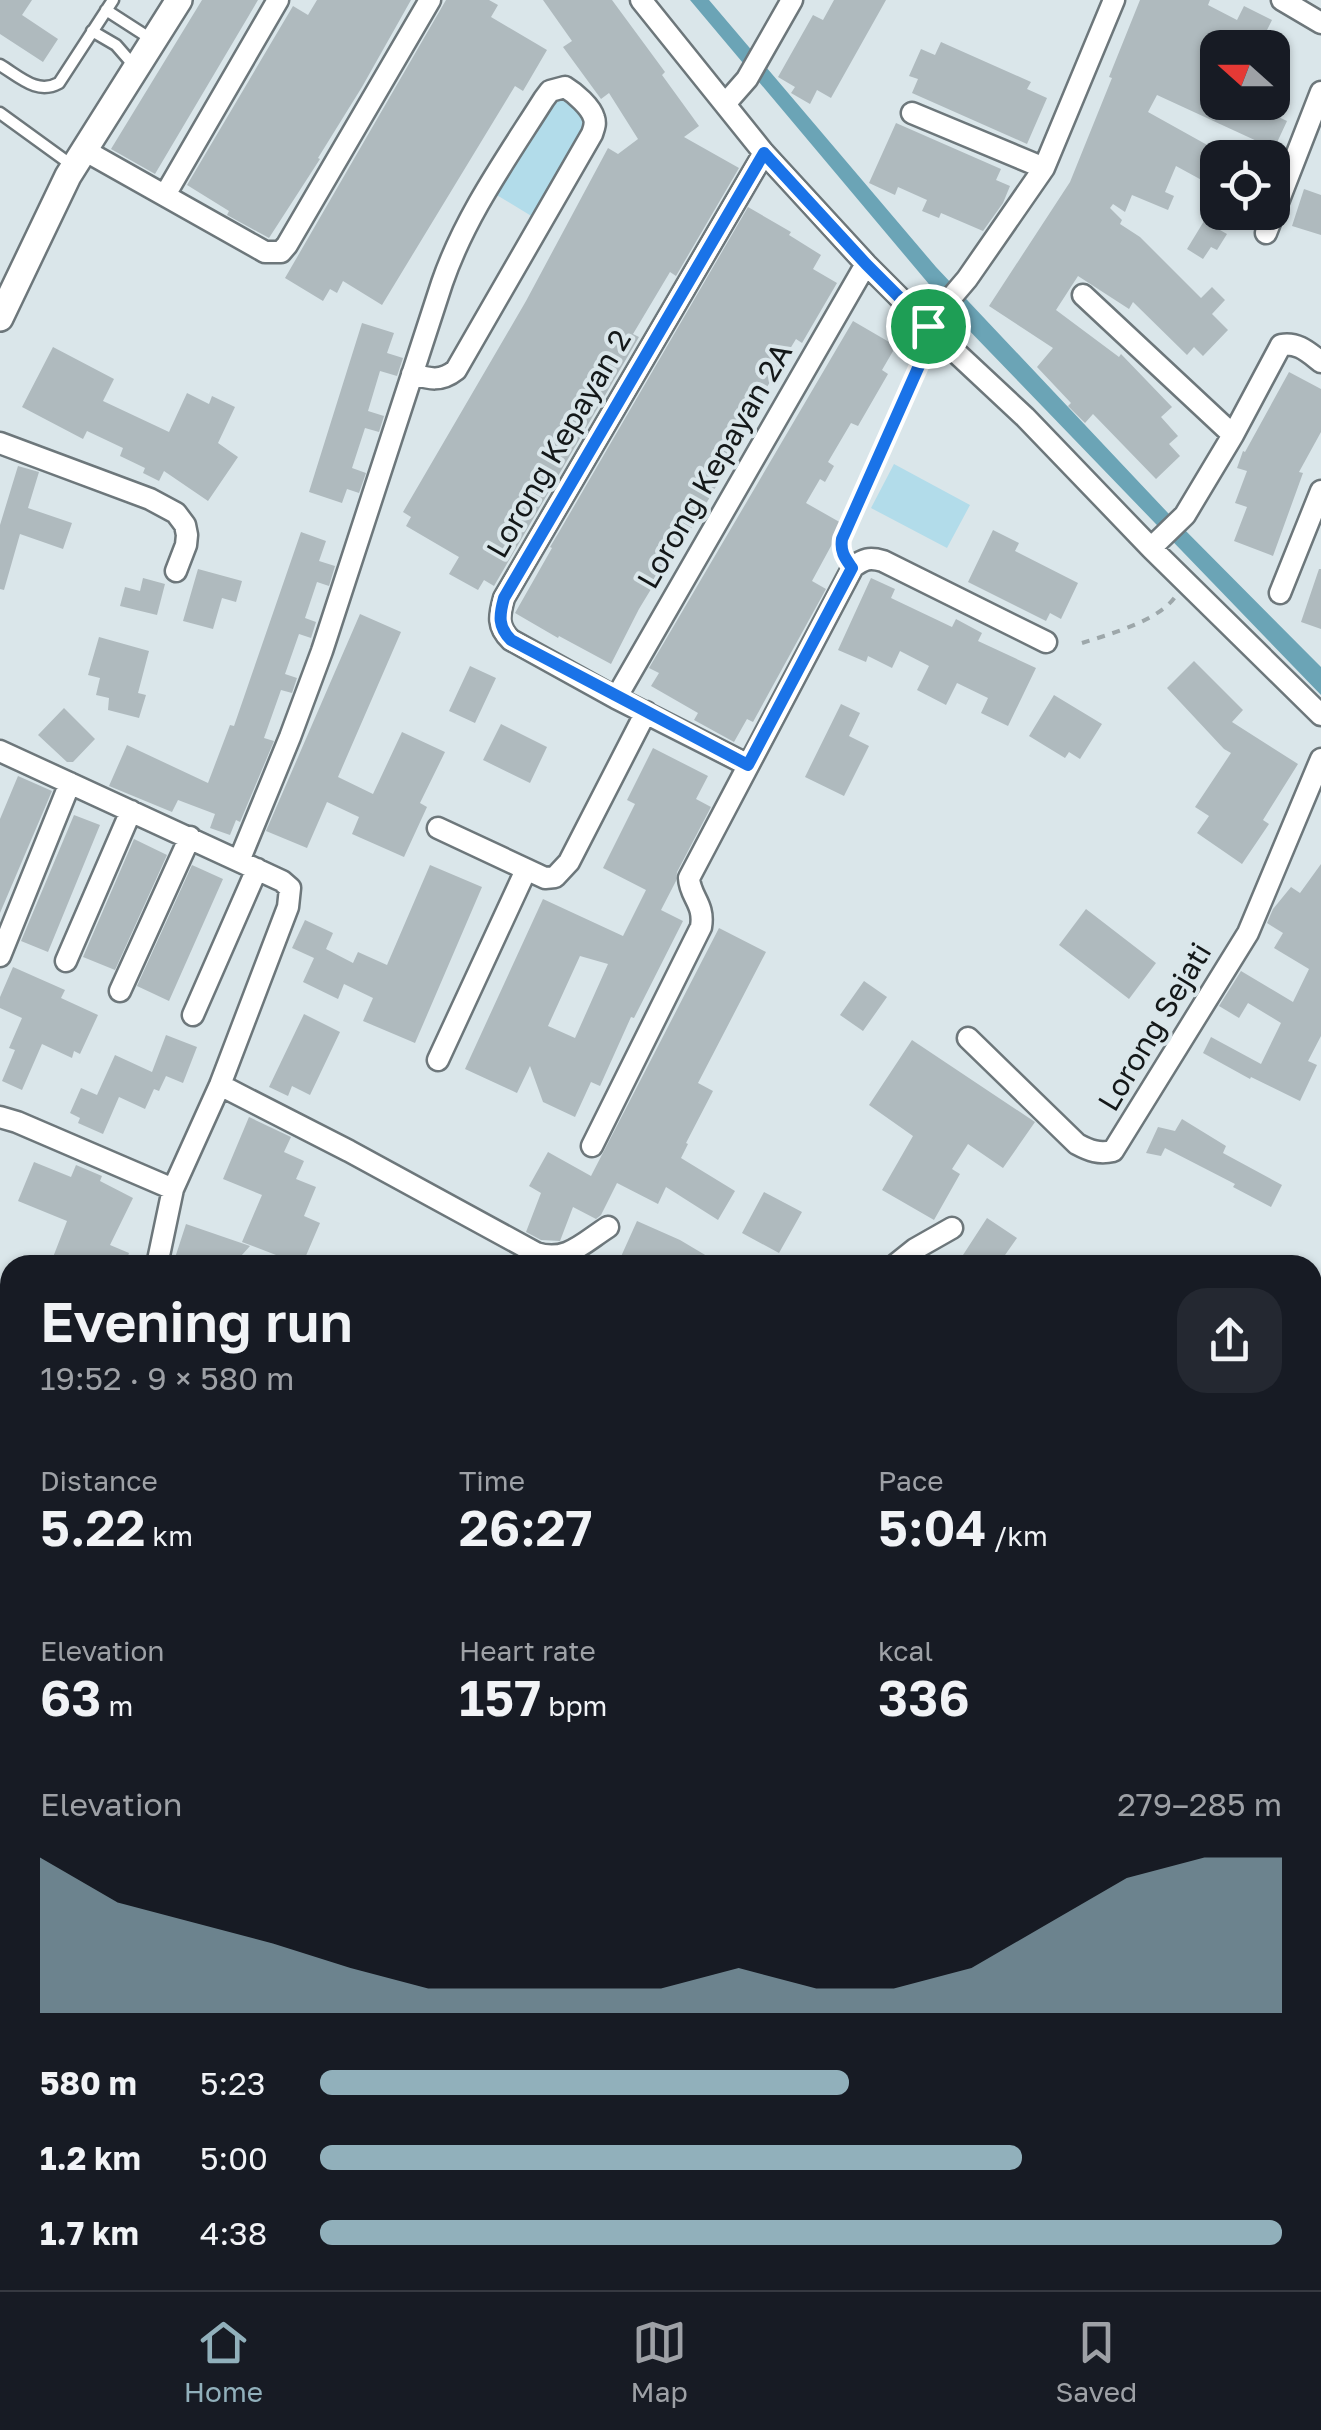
<!DOCTYPE html>
<meta charset="utf-8">
<style>
:root{--surface:#171b24;--page:#242831;--text:#f1f3f6;--muted:#9ea1a6;--line:#363941;--accent:#91b0bb}
body{margin:0;font-family:"Golos Text",sans-serif;background:var(--page);color:var(--text);height:100vh;display:flex;flex-direction:column;font-size:38px;white-space:nowrap}
*{box-sizing:border-box;margin:0}
p{font-size:32px;color:var(--muted)}
.icon{flex:none;width:55px;height:55px;fill:none;stroke:currentColor;stroke-width:2;stroke-linecap:round;stroke-linejoin:round}
.map{position:relative;flex:1;overflow:hidden}
.details{position:absolute;left:0px;top:1255px;width:1322px;height:1035px;display:flex;flex-direction:column;background:var(--surface);border-radius:30px 30px 0 0;box-shadow:0 2px 8px #0004}
.details>*{flex:none}
.needle{width:65px;rotate:291deg}
.buttons{position:absolute;left:1200px;top:30px;display:grid;gap:20px}
.buttons a{display:grid;place-items:center;width:90px;height:90px;border-radius:20px;background:var(--surface);box-shadow:0 2px 8px #0004;font-size:50px}
.pin{position:absolute;display:grid;place-items:center;width:85px;height:85px;color:#fff;margin:-42px;border:5px solid #fff;border-radius:50%;box-shadow:0 2px 10px #0007}
.round{display:grid;place-items:center;flex:none;width:105px;height:105px;border-radius:30px;background:var(--page)}
.headline{display:flex;align-items:center;justify-content:space-between;height:170px;padding:0 40px}
h1{font-size:55px;font-weight:600;line-height:75px}
.stats{display:grid;grid-template-columns:repeat(3,1fr);gap:15px;height:170px;padding:10px 40px}
.stats div{display:grid;align-content:center}
.stats b{font-size:50px;font-weight:600}
.stats small{font-size:28px;font-weight:400}
.stats p{font-size:28px}
.chart{height:280px;padding:20px 40px}
.chart p{display:flex;justify-content:space-between}
.chart svg{width:100%;height:180px;margin-top:10px;fill:var(--accent);opacity:.7}
ul{padding:0 40px;list-style:none;font-size:32px}
li{display:grid;grid-template-columns:160px 120px 1fr;align-items:center;height:75px}
li i{height:25px;border-radius:12px;background:var(--accent)}
.dock{display:flex;justify-content:space-around;align-items:center;height:140px;border-top:2px solid var(--line);background:var(--surface);font-size:28px;color:var(--muted)}
.dock a{display:grid;justify-items:center;gap:5px}
.dock .current{color:var(--accent)}
.map>svg:first-child{display:block}
.green{fill:#b2dcea}
.water{fill:#6ba4b6}
.building{fill:#afbabe;fill-rule:evenodd}
.lines{fill:none;stroke-linecap:round;stroke-linejoin:round}
.service-casing{stroke:#6d777b;stroke-width:15}
.minor-casing{stroke:#6d777b;stroke-width:25}
.tertiary-casing{stroke:#6d777b;stroke-width:30}
.trunk-casing{stroke:#236d81;stroke-width:38}
.path{stroke:#9da7aa;stroke-width:4;stroke-dasharray:8 8;stroke-linecap:butt}
.service{stroke:#fff;stroke-width:10}
.minor{stroke:#fff;stroke-width:20}
.tertiary{stroke:#fff;stroke-width:25}
.trunk{stroke:#56afc7;stroke-width:32}
.route-casing{stroke:#fff;stroke-width:20}
.route{stroke:#1a73e8;stroke-width:12}
.labels{text-anchor:middle;stroke-width:8;stroke-linejoin:round;paint-order:stroke}
.street-label{font-size:30px;fill:#141819;stroke:#dae6ea}
</style>
<div class="map">
<svg width="1321" height="2290" viewBox="0 0 1321 2290">
<rect width="100%" height="100%" fill="#dae6ea"/>
<path class="green" d="M 558,95 C 571,102 587,113 587,128 L 533,217 L 495,194 L 554,96 Z
M 894,464 L 970,505 L 947,548 L 871,508 Z"/>
<path class="water" d="M 690,0 L 709,0 L 936,267 L 1168,513 L 1321,667 L 1321,695 L 960,321 Z"/>
<path class="building" d="M 0,0 L 32,0 L 22,15 L 58,39 L 43,62 L 0,34 Z
M 202,0 L 258,0 L 155,174 L 111,149 Z
M 317,0 L 411,0 L 362,87 L 318,158 L 320,159 L 269,238 L 227,215 L 229,211 L 187,185 L 293,6 L 308,15 Z
M 446,0 L 489,0 L 498,5 L 491,17 L 547,50 L 523,91 L 515,86 L 382,305 L 343,281 L 337,293 L 330,289 L 323,301 L 285,278 Z
M 543,0 L 612,0 L 665,72 L 662,75 L 699,126 L 684,137 L 739,168 L 676,276 L 670,272 L 633,334 L 639,337 L 494,586 L 484,580 L 478,590 L 449,574 L 459,557 L 406,526 L 411,517 L 403,512 L 526,301 L 608,148 L 618,154 L 638,139 L 609,93 L 601,99 L 563,47 L 572,41 Z
M 834,0 L 886,0 L 831,98 L 817,90 L 810,104 L 791,93 L 795,87 L 778,77 L 813,15 L 823,20 Z
M 1140,0 L 1210,0 L 1208,5 L 1237,20 L 1244,6 L 1272,20 L 1266,32 L 1277,38 L 1272,48 L 1218,48 L 1218,102 L 1246,102 L 1287,121 L 1274,149 L 1157,95 L 1148,112 L 1218,151 L 1218,189 L 1176,166 L 1165,192 L 1174,196 L 1168,210 L 1132,195 L 1125,212 L 1113,204 L 1110,208 L 1122,220 L 1120,224 L 1140,237 L 1201,298 L 1212,287 L 1225,300 L 1212,314 L 1228,330 L 1203,356 L 1194,347 L 1187,355 L 1133,302 L 1129,309 L 1078,276 L 1056,310 L 1119,357 L 1121,354 L 1172,407 L 1161,417 L 1178,436 L 1169,444 L 1180,456 L 1156,479 L 1093,414 L 1085,423 L 1068,406 L 1071,403 L 1037,367 L 1053,348 L 989,306 L 1070,182 L 1112,78 L 1109,77 Z
M 941,42 L 1031,82 L 1027,89 L 1047,98 L 1027,144 L 912,93 L 918,79 L 909,76 L 921,49 L 935,55 Z
M 896,123 L 1001,169 L 996,180 L 1010,186 L 1003,203 L 983,231 L 941,213 L 939,218 L 922,211 L 927,200 L 898,187 L 895,195 L 869,183 Z
M 1304,189 L 1321,195 L 1321,235 L 1292,226 Z
M 748,207 L 791,232 L 789,235 L 821,255 L 813,269 L 837,283 L 802,343 L 796,339 L 761,397 L 768,401 L 761,413 L 754,409 L 740,432 L 746,435 L 682,545 L 679,543 L 639,609 L 611,664 L 559,636 L 558,638 L 515,613 L 552,548 L 550,547 L 559,532 Z
M 1204,221 L 1227,234 L 1217,250 L 1211,247 L 1203,259 L 1187,249 Z
M 853,321 L 896,346 L 882,370 L 888,374 L 858,426 L 851,423 L 828,462 L 834,466 L 825,482 L 820,479 L 806,503 L 843,524 L 812,581 L 826,589 L 753,722 L 747,719 L 734,742 L 694,720 L 698,713 L 651,686 L 659,673 L 649,668 Z
M 362,323 L 394,333 L 387,353 L 403,358 L 397,376 L 380,371 L 368,411 L 384,416 L 379,432 L 365,428 L 352,468 L 366,473 L 359,493 L 347,489 L 342,503 L 309,492 Z
M 53,347 L 114,379 L 103,401 L 169,432 L 187,393 L 209,404 L 212,396 L 235,407 L 218,443 L 238,457 L 208,501 L 164,471 L 159,481 L 143,473 L 145,468 L 120,456 L 123,448 L 87,431 L 83,439 L 22,407 Z
M 1289,372 L 1321,389 L 1321,432 L 1299,472 L 1303,473 L 1273,556 L 1234,541 L 1247,507 L 1235,503 L 1247,471 L 1237,468 L 1243,451 L 1245,452 Z
M 18,466 L 39,472 L 28,508 L 72,523 L 63,549 L 20,534 L 4,590 L 0,589 L 0,525 Z
M 993,530 L 1019,543 L 1015,551 L 1078,583 L 1061,619 L 1050,613 L 1046,621 L 968,582 Z
M 301,532 L 326,541 L 319,561 L 335,566 L 329,586 L 317,582 L 305,618 L 316,622 L 311,638 L 299,634 L 285,674 L 297,678 L 292,693 L 281,690 L 264,738 L 274,741 L 240,822 L 236,820 L 230,835 L 210,828 L 215,814 L 178,800 L 172,812 L 109,786 L 127,745 L 208,783 L 230,725 L 234,726 Z
M 198,569 L 242,581 L 236,602 L 222,598 L 213,629 L 183,621 Z
M 1319,569 L 1321,569 L 1321,629 L 1301,622 Z
M 143,578 L 165,584 L 157,615 L 120,606 L 125,587 L 140,591 Z
M 871,578 L 895,589 L 891,598 L 952,627 L 956,619 L 982,633 L 978,641 L 1036,668 L 1008,726 L 981,713 L 988,698 L 957,683 L 946,705 L 917,690 L 929,666 L 900,651 L 892,668 L 868,656 L 866,662 L 838,650 Z
M 360,614 L 401,632 L 338,777 L 373,794 L 402,732 L 445,752 L 420,803 L 427,807 L 404,857 L 352,834 L 359,817 L 327,802 L 307,848 L 266,831 Z
M 99,637 L 149,651 L 138,693 L 146,695 L 139,718 L 108,710 L 109,698 L 96,695 L 100,678 L 88,675 Z
M 1194,661 L 1243,710 L 1232,722 L 1298,764 L 1263,820 L 1269,824 L 1242,864 L 1197,833 L 1209,816 L 1195,807 L 1231,753 L 1224,749 L 1167,688 Z
M 470,666 L 496,678 L 475,723 L 449,711 Z
M 1054,695 L 1102,724 L 1080,759 L 1069,752 L 1065,758 L 1029,736 Z
M 841,704 L 860,713 L 849,736 L 869,746 L 844,796 L 805,777 Z
M 64,708 L 95,739 L 73,762 L 67,762 L 38,735 Z
M 501,724 L 547,747 L 530,783 L 483,760 Z
M 653,748 L 708,776 L 696,799 L 711,807 L 677,872 L 676,881 L 661,910 L 683,921 L 634,1018 L 631,1017 L 600,1086 L 591,1082 L 575,1117 L 543,1102 L 530,1066 L 517,1093 L 465,1069 L 543,899 L 623,936 L 646,890 L 603,868 L 635,804 L 627,800 ZM 580,956 L 608,964 L 575,1038 L 548,1026 Z
M 18,776 L 52,791 L 0,913 L 0,819 Z
M 74,815 L 100,825 L 48,952 L 21,941 Z
M 134,839 L 167,855 L 115,970 L 83,957 Z
M 1321,864 L 1321,1036 L 1308,1061 L 1317,1065 L 1300,1101 L 1251,1077 L 1250,1079 L 1203,1053 L 1211,1037 L 1261,1064 L 1281,1023 L 1248,1003 L 1239,1018 L 1219,1006 L 1241,971 L 1293,1002 L 1309,969 L 1274,948 L 1283,933 L 1267,923 L 1273,909 L 1291,887 L 1300,893 Z
M 192,865 L 223,879 L 169,1001 L 137,986 Z
M 430,865 L 482,887 L 415,1043 L 363,1021 L 373,998 L 344,984 L 338,999 L 303,982 L 314,958 L 292,948 L 305,920 L 333,933 L 326,949 L 353,963 L 358,952 L 387,965 Z
M 1086,909 L 1156,963 L 1129,999 L 1059,945 Z
M 719,928 L 766,952 L 698,1083 L 713,1091 L 686,1143 L 688,1144 L 681,1158 L 735,1191 L 718,1220 L 666,1187 L 658,1204 L 617,1183 L 601,1215 L 596,1219 L 573,1207 L 560,1241 L 541,1240 L 526,1232 L 541,1193 L 529,1186 L 548,1152 L 591,1176 Z
M 13,967 L 65,990 L 61,998 L 98,1015 L 80,1054 L 74,1051 L 72,1058 L 42,1044 L 22,1090 L 2,1081 L 15,1050 L 9,1048 L 22,1018 L 0,1008 L 0,997 Z
M 864,981 L 887,997 L 863,1031 L 840,1015 Z
M 304,1014 L 340,1032 L 310,1095 L 292,1086 L 288,1096 L 269,1087 Z
M 166,1035 L 197,1047 L 183,1083 L 166,1076 L 159,1091 L 154,1089 L 145,1109 L 119,1097 L 103,1134 L 78,1123 L 80,1118 L 70,1113 L 81,1088 L 97,1095 L 115,1055 L 152,1072 Z
M 912,1040 L 1035,1122 L 1003,1168 L 968,1144 L 952,1169 L 960,1174 L 934,1220 L 882,1190 L 913,1136 L 869,1105 Z
M 249,1117 L 291,1137 L 284,1152 L 304,1161 L 296,1179 L 316,1187 L 304,1216 L 320,1223 L 302,1265 L 242,1242 L 262,1195 L 223,1179 Z
M 1182,1119 L 1226,1146 L 1223,1153 L 1282,1185 L 1271,1207 L 1233,1187 L 1235,1184 L 1165,1148 L 1161,1156 L 1146,1153 L 1158,1127 L 1175,1131 Z
M 34,1162 L 71,1177 L 76,1165 L 102,1176 L 100,1181 L 133,1198 L 110,1245 L 129,1253 L 125,1265 L 111,1265 L 97,1259 L 95,1265 L 50,1265 L 67,1221 L 18,1201 Z
M 764,1192 L 802,1212 L 779,1253 L 742,1233 Z
M 987,1218 L 1017,1238 L 998,1265 L 977,1265 L 963,1255 Z
M 637,1221 L 680,1240 L 722,1265 L 629,1265 L 619,1261 Z
M 186,1224 L 250,1246 L 233,1265 L 185,1265 L 174,1261 Z"/>
<g class="lines">
<g class="service-casing">
<path id="service" d="M 106,10 L 151,39
M 92,31 L 116,45 L 136,68
M 0,65 C 20,77 37,95 59,83 L 113,0
M 0,113 L 73,166
M 0,1552 L 10,1560
M 392,2280 L 406,2290
M 606,2280 L 622,2290
M 446,2290 L 453,2280
M 593,2290 L 600,2280"/>
</g>
<g class="minor-casing">
<path id="minor" d="M 641,0 L 764,153 L 866,264 L 934,332 L 1025,417 L 1151,548 L 1321,715
M 1282,0 L 1321,23
M 725,104 L 747,79 L 792,0
M 912,113 L 1044,168
M 84,150 L 265,252 L 281,252 L 287,245 L 430,0
M 165,195 L 278,0
M 1266,233 L 1321,92
M 1083,295 L 1233,435
M 927,326 L 967,279 L 1044,168 L 1114,0
M 0,443 L 150,499 L 176,513 L 185,525 L 187,535 L 186,545 L 176,571
M 1151,548 L 1185,515 L 1233,435 L 1281,345 C 1298,342 1308,352 1321,362
M 1280,593 L 1321,491
M 616,698 L 866,264
M 0,751 L 282,881 L 290,888 L 288,907 L 220,1085 L 173,1189 L 157,1265
M 748,765 L 616,698 L 511,640 C 497,627 499,616 504,598 L 764,153
M 438,828 L 545,878 L 555,877 L 569,862 L 646,712
M 239,861 L 290,737 L 322,651 L 442,283 C 465,216 506,159 544,99 L 550,91 L 565,87 C 575,93 591,107 594,118 C 596,124 594,128 592,134 L 456,370 C 441,382 430,379 412,374
M 0,956 L 70,783
M 66,961 L 131,811
M 120,991 L 190,837
M 193,1015 L 257,869
M 968,1038 L 1077,1144 C 1090,1151 1099,1154 1113,1151 L 1248,933 L 1321,759
M 438,1060 L 526,870
M 220,1085 L 349,1151 L 536,1253 C 566,1263 583,1243 608,1227
M 0,1117 L 17,1122 L 173,1189
M 592,1146 L 701,927 C 705,904 690,897 689,878 L 853,567 C 864,559 869,557 883,561 L 1046,642
M 895,1265 L 915,1249 L 952,1228
M 1321,1496 C 1312,1513 1312,1527 1321,1545
M 0,1631 L 10,1628
M 0,1696 L 10,1702
M 0,1779 L 10,1785
M 0,2233 L 10,2239
M 85,2280 L 103,2290
M 472,2290 L 479,2280"/>
</g>
<g class="tertiary-casing">
<path id="tertiary" d="M 0,318 L 68,176 L 179,0"/>
</g>
<g class="trunk-casing">
<path id="trunk" d="M 0,1802 L 10,1808
M 0,1856 L 10,1862
M 710,2280 L 725,2290
M 788,2280 L 801,2290"/>
</g>
<path class="path" d="M 842,551 L 842,539 L 926,349
M 1082,643 C 1110,634 1158,621 1175,597"/>
<use href="#service" class="service"/>
<use href="#minor" class="minor"/>
<use href="#tertiary" class="tertiary"/>
<use href="#trunk" class="trunk"/>
</g>
<g class="lines">
<g class="route-casing">
<path id="route" d="M 764,153 L 866,264 L 934,332 L 842,539 C 840,552 845,558 852,568 L 748,765 L 511,640 C 498,627 499,616 504,598 Z"/>
</g>
<use href="#route" class="route"/>
</g>
<g class="labels">
<g class="street-label">
<text transform="translate(559 444) rotate(-60)" y="10">Lorong Kepayan 2</text>
<text transform="translate(715 466) rotate(-60)" y="10">Lorong Kepayan 2A</text>
<text transform="translate(1155 1027) rotate(-59)" y="10">Lorong Sejati</text>
</g>
</g>
</svg>
<div class="buttons">
<a><svg class="needle" viewBox="-14 -14 28 28"><path d="M0-13l5 13h-10z" fill="#e53935"/><path d="M0 13l5-13h-10z" fill="#9ea1a6"/></svg></a>
<a><svg class="icon" aria-label="locate" viewBox="0 0 24 24"><circle cx="12" cy="12" r="6"/><path d="M12 2v4M12 18v4M2 12h4M18 12h4"/></svg></a>
</div>
<div class="pin" style="left:928px;top:326px;background:#1e9e55"><svg class="icon" aria-label="arrive" viewBox="0 0 24 24"><path d="M6 21V4h12l-3 4 3 4H6"/></svg></div>
<section class="details">
<div class="headline"><div><h1>Evening run</h1><p>19:52 · 9 × 580 m</p></div><a class="round"><svg class="icon" aria-label="share" viewBox="0 0 24 24"><path d="M12 15V3M7 8l5-5 5 5M5 13v7h14v-7"/></svg></a></div>
<div class="stats">
<div><p>Distance</p><b>5.22<small> km</small></b></div>
<div><p>Time</p><b>26:27</b></div>
<div><p>Pace</p><b>5:04<small> /km</small></b></div>
</div>
<div class="stats">
<div><p>Elevation</p><b>63<small> m</small></b></div>
<div><p>Heart rate</p><b>157<small> bpm</small></b></div>
<div><p>kcal</p><b>336</b></div>
</div>
<div class="chart"><p><span>Elevation</span>279–285 m</p>
<svg viewBox="0 0 160 44" preserveAspectRatio="none"><path d="M0 44V6L10 17L20 22L30 27L40 33L50 38L60 38L70 38L80 38L90 33L100 38L110 38L120 33L130 22L140 11L150 6L160 6V44z"/></svg>
</div>
<ul>
<li><b>580 m</b>5:23<i style="width:55%"></i></li>
<li><b>1.2 km</b>5:00<i style="width:73%"></i></li>
<li><b>1.7 km</b>4:38<i style="width:100%"></i></li>
</ul>
</section>
</div>
<nav class="dock">
<a class="current"><svg class="icon" aria-label="home" viewBox="0 0 24 24"><path d="M3 11l9-7 9 7M6 9v11h12V9"/></svg>Home</a>
<a><svg class="icon" aria-label="map" viewBox="0 0 24 24"><path d="M3 6l6-2 6 2 6-2v14l-6 2-6-2-6 2zM9 4v14M15 6v14"/></svg>Map</a>
<a><svg class="icon" aria-label="saved" viewBox="0 0 24 24"><path d="M7 4h10v16l-5-4-5 4z"/></svg>Saved</a>
</nav>
